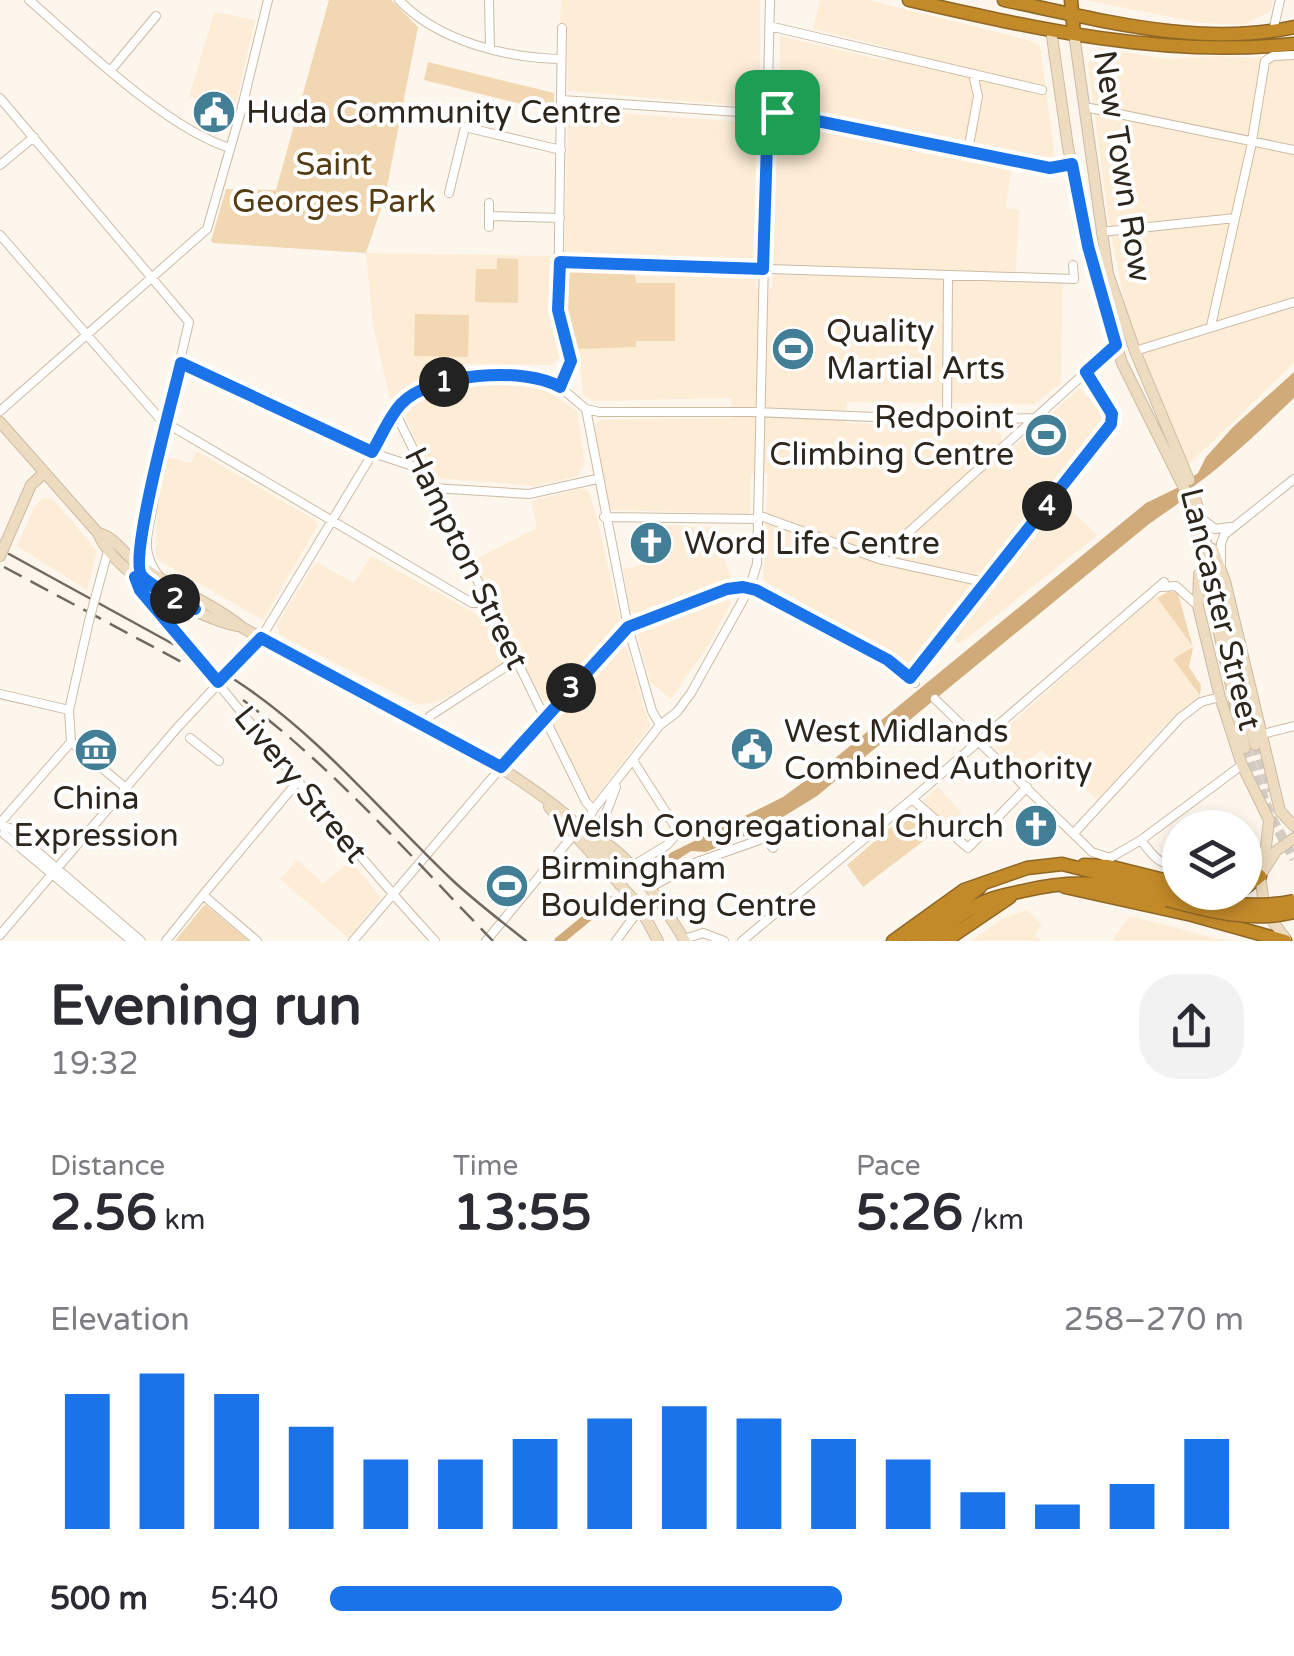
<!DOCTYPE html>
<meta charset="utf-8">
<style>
:root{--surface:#fff;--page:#f2f2f3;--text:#2b2b33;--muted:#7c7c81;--accent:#1a73e8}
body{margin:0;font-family:"Varela Round",sans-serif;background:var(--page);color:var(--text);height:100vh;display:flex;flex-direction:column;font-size:38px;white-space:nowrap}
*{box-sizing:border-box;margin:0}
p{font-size:32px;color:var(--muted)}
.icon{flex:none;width:55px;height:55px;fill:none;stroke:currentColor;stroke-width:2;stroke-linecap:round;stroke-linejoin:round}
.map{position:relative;height:941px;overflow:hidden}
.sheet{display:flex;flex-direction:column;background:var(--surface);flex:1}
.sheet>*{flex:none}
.fabs{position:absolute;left:1162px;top:810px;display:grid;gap:20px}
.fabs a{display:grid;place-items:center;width:100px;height:100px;border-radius:50%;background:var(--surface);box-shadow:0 5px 15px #0003;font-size:50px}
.pin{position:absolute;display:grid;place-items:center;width:85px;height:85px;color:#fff;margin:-42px;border-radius:20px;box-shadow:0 5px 15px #0006}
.km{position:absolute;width:50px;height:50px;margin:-25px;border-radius:50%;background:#222;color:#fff;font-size:28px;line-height:50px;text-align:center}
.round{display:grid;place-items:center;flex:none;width:105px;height:105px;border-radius:40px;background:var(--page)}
.head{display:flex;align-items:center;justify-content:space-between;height:170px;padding:0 50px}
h1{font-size:55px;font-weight:800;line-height:75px}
.figures{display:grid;grid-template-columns:repeat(3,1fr);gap:15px;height:170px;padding:10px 50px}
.figures div{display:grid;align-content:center}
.figures b{font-size:50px;font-weight:800}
.figures small{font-size:28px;font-weight:400}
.figures p{font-size:28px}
.chart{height:280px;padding:20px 50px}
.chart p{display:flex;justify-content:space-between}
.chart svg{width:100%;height:180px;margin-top:10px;stroke:var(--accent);stroke-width:6}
ul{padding:0 50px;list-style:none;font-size:32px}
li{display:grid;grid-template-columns:160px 120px 1fr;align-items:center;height:75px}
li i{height:25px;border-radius:12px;background:var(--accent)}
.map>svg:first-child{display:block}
.built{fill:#feedd6}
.green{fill:#f2d7b3}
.water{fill:#d0ab79}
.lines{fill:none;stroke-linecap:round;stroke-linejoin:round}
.canal{stroke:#d0ab79;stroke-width:9}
.secondary-tunnel{stroke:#d3ccc3;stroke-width:10;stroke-dasharray:10 5;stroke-linecap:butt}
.street-casing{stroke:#ccbba5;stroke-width:10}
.secondary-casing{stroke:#ccbba5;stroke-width:12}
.highway-casing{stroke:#8e6725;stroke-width:15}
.street{stroke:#fff;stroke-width:8}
.secondary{stroke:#eddcbf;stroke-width:10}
.highway{stroke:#c38a2a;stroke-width:12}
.tram{stroke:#6f6960;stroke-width:2.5}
.rail{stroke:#6f6960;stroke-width:2.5;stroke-dasharray:20 10;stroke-linecap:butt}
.street-bridge-casing{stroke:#ccbba5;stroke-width:10;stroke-linecap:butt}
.highway-bridge-casing{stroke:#8e6725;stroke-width:15;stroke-linecap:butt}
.street-bridge{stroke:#fff;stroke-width:8}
.highway-bridge{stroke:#c38a2a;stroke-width:12}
.route-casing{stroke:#fff;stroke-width:20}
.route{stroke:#1a73e8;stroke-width:12}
.labels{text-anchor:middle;stroke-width:8;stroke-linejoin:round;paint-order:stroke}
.poi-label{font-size:32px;fill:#2c261d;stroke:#fff;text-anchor:start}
.park-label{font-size:32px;fill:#553c13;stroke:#fff}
.street-label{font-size:32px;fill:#2c261d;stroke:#fff}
</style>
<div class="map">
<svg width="1294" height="941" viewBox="0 0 1294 941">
<rect width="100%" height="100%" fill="#fdf6ed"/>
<path class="built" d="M 561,0 L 760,0 L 760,98 L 745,106 L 568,91 L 567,26 L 560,25 Z
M 820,0 L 868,0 L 1028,40 L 1040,46 L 1055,159 L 1014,152 L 1006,208 L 1019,210 L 1016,272 L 1063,277 L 1061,383 L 1035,404 L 847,402 L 846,423 L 994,427 L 1001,434 L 1001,458 L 1080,388 L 1106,418 L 1092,442 L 1025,521 L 1036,532 L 1061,501 L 1098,535 L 960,644 L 942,631 L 909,671 L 886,651 L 763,580 L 768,473 L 751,474 L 750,514 L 610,510 L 592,428 L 599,420 L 732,418 L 731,398 L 593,401 L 583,395 L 578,349 L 636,346 L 636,260 L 564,256 L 568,118 L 576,110 L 759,123 L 756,288 L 772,288 L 778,118 L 815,127 L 818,114 L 789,107 L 780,101 L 780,36 L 886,61 L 890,48 L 813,29 Z
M 1085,0 L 1273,0 L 1271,11 L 1243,25 L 1201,23 Z
M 214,12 L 255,20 L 235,108 L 189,97 Z
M 1099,48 L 1167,59 L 1217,56 L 1294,59 L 1294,363 L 1188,465 L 1126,311 L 1108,218 L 1088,64 Z
M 366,253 L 554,256 L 549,311 L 562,356 L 551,365 L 466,364 L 443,372 L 390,399 L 373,326 Z
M 457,384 L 541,386 L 577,411 L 585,464 L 578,476 L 535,486 L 433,478 L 402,410 Z
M 197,451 L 315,520 L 318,525 L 263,620 L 158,560 L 155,551 L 158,491 L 168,457 L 191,463 Z
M 583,488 L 589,492 L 599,526 L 621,624 L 545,703 L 499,620 L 472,561 L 537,528 L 531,501 Z
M 43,498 L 53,499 L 97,551 L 87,590 L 17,546 L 35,506 Z
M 656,525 L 713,527 L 733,582 L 637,614 L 630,611 L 623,569 L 661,561 Z
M 371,556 L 488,620 L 505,654 L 502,665 L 436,703 L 416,704 L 280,635 L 277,624 L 316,562 L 354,583 Z
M 1155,595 L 1193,648 L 1174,659 L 1200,698 L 1162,728 L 1098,800 L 1041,750 L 1020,770 L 1008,761 L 992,743 L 994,739 Z
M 726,597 L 731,603 L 708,646 L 671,699 L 650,682 L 637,633 L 640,627 Z
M 618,646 L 627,648 L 650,727 L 591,803 L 550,717 Z
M 938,787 L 962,813 L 950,827 L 923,801 Z
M 297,860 L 323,883 L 351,861 L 381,898 L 348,938 L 280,879 Z
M 1027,910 L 1042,925 L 1035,935 L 1042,941 L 971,941 L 1003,918 Z
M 1130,916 L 1219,939 L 1231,941 L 1116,941 L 1113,938 Z"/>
<path class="green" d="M 329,0 L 391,0 L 418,27 L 385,197 L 366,253 L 213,243 L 211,241 L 226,189 L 276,190 Z
M 428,62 L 554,93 L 554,112 L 424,80 Z
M 497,258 L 518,259 L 518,303 L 475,302 L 476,269 L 497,269 Z
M 566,270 L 635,272 L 636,283 L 675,283 L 675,341 L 636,341 L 636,347 L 578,349 L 566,309 Z
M 415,314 L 469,315 L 468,357 L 414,356 Z
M 1169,591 L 1178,593 L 1193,648 L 1189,667 L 1201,685 L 1200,696 L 1173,659 L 1193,647 L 1157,598 Z
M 910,811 L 934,833 L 863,887 L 847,865 Z
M 205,904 L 249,941 L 175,941 Z"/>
<path class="water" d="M 1294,372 L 1294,398 C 1258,432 1223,467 1181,495 L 1179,503 L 1149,524 L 817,796 L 768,826 L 706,852 L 691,851 L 654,875 L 649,868 L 672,852 L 783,797 L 828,764 L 1146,503 L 1177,488 L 1198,473 L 1206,457 L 1233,427 Z"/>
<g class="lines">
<path class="canal" d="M 559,941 L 609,900"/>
<path class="secondary-tunnel" d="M 1255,745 L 1272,791
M 1245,748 L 1270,815 L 1294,859"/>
<g class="street-casing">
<path id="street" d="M 29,0 C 81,45 167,129 230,148
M 399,0 C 438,41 506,58 561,59
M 489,0 L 490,48
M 769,26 L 1042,90
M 1273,31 L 1280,0
M 111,70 L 156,16
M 0,98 L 189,322 L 142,523 L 137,564
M 562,100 L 768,114
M 1085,107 L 1294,150
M 768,111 L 1050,167 L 1072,164
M 968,151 L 978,96 L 973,74
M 0,165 L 34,137
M 449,193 L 465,127 L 561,150
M 489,216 L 560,218
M 489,227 L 489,203
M 1101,232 L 1235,218
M 0,235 L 161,420 L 472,603 L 486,603
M 560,262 L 1074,279 L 1073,265
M 1211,326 L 1251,147 L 1265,61 L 1273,56 L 1294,55
M 1135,351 L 1294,302
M 181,363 L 379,455 L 422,469
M 560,387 L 571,361 L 558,310 L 562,28
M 586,409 L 599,412 L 753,412 L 947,420 L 1035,418
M 0,411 L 207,229 L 241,111 L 268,0
M 395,412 L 586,802 L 593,810
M 947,420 L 948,275
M 432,488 L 529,494 L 597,479
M 154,493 C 153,526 136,545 158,575
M 758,515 L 879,559 L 984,582
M 604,517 L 758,519
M 1201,518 L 1215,529 L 1230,527
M 879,559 L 1116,345
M 1221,565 L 1221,544 L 1224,535 L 1294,479
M 135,577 L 140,590 C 239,706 332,828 435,941
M 1161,587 L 1176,586 L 1198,606
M 96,595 L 108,551
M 910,678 L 984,582 L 1105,435 L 1112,414 L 1086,371
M 0,694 L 69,710 L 89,621
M 935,699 L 1092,852 L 1110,858 L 1141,840 L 1242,765
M 69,710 L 71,742
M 425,725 L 430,716 L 516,660
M 1263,734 L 1294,726
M 190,738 L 219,761
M 71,742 L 127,789
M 912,799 L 968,848 L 1027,787
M 0,823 L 71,742
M 0,825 L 10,828 L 141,941
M 5,829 L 4,834 L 132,941
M 1074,833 L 1180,718 L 1201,702 L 1220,697
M 591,836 L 588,821 L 593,810 L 660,725 L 677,712 L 691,693 L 749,589 L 757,564 L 770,0
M 605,840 L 603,821 L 616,787
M 1141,840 C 1152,855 1160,867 1180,865
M 631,867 L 667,845 L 676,835 L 674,825 L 634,762
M 649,888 L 697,862 L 765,838 L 773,848
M 203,895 L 299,780
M 0,935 L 177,728 L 261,638 L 405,400 L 466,376 L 542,378 L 560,387 L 586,409 L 628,627 L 652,711 L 660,725
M 684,939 L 703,933 L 724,941
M 166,941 L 203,895 L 257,941
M 353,941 L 544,717 L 628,627 L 639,620 C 675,607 717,584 756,590 L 888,660 L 915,683
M 486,941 L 575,833
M 616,941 L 641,907
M 742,941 L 912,799 L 1164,582"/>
</g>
<g class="secondary-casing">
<path id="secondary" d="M 1051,30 L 1068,147 L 1094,272 L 1122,363 L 1188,496 L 1245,748
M 1074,34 L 1108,274 L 1135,351 L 1189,480
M 0,422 L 98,533 C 115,575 194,616 237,626
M 1196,501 L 1255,745
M 98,533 C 113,536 123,552 135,562 C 169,587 210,601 243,628 C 323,672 605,799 619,884
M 1213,549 L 1225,581 L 1280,811 L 1294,826
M 0,556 L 31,485 L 44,473
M 1199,574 L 1198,606 L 1220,697 L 1242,765 L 1269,820 L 1264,865
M 549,807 L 638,904 L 658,941
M 591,836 C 628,848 665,908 685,941
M 1286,939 L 1265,911 L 1260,876 L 1276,851 L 1294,838"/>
</g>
<g class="highway-casing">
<path id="highway" d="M 909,0 C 1036,29 1164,58 1294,44
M 1004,0 C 1098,19 1198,48 1294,27
M 1071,0 L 1074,34
M 1084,865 L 1108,866 L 1180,884
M 1065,887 L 1192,915 L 1285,941
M 1245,888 L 1260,876
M 1213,892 L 1236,892
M 893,941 L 964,890 L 1027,868 L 1062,864 L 1170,891
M 911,941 L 980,887
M 928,941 C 942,930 956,917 972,908 C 988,898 1004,895 1023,891 C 1083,877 1109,884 1167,900
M 945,941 L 1010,897"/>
</g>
<use href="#street" class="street"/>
<use href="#secondary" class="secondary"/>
<use href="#highway" class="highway"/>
<path class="tram" d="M 9,554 L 173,644
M 235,680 C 317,733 379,810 449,877 C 473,900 500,920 526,941"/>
<path class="rail" d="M 4,567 L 189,666
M 243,700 C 335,769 413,859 493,941"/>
<g class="street-bridge-casing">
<path id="street-bridge" d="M 89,621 L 96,595"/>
</g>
<g class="highway-bridge-casing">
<path id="highway-bridge" d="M 1170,891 C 1212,902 1251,910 1294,901
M 1167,900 C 1209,911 1251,923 1294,912"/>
</g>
<use href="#street-bridge" class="street-bridge"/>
<use href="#highway-bridge" class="highway-bridge"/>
</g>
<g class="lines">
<g class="route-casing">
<path id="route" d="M 768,111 L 1050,168 L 1072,164 L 1088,246 L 1116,345 L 1086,372 L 1112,414 L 1111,424 L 910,678 L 888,660 L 756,590 L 743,587 L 727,589 L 628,627 L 501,767 L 261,638 L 218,682 L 140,590 L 135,577 L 195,609 C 182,601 150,586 142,576 C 128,559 174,394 181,363 L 372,452 C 381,437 389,417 401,404 C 429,373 526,366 560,387 L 571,361 L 558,310 L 560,262 L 763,269 Z"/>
</g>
<use href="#route" class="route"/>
</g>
<defs>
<g id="civic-disc" transform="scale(2.25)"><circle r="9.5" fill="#427e95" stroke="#fff"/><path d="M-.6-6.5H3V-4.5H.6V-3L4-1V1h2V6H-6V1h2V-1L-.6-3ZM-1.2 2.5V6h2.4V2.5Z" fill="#fff"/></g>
<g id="stadium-disc" transform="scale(2.25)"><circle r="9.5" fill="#427e95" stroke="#fff"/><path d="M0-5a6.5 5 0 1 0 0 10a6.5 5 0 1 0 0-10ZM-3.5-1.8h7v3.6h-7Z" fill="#fff"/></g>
<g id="church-disc" transform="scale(2.25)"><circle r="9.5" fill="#427e95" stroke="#fff"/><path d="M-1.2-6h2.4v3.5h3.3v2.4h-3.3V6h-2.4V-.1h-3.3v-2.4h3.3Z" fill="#fff"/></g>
<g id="museum-disc" transform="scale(2.25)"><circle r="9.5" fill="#427e95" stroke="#fff"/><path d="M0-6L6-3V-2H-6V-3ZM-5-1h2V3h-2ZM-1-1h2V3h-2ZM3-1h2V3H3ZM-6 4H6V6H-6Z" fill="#fff"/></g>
</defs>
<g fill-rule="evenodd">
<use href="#civic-disc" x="214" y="112"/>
<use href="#stadium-disc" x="793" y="349"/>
<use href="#stadium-disc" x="1046" y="435"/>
<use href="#church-disc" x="651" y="543"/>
<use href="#civic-disc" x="752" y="749"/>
<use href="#museum-disc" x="96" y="750"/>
<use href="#church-disc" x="1036" y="826"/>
<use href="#stadium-disc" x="507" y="886"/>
</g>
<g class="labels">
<g class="poi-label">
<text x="246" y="123">Huda Community Centre</text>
<text x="826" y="342">Quality<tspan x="826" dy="37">Martial Arts</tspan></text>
<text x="1014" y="428" text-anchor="end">Redpoint<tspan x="1014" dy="37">Climbing Centre</tspan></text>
<text x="684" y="554">Word Life Centre</text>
<text x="784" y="742">West Midlands<tspan x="784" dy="37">Combined Authority</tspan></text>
<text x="96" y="809" text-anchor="middle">China<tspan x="96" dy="37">Expression</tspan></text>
<text x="1004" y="837" text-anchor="end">Welsh Congregational Church</text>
<text x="540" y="879">Birmingham<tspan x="540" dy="37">Bouldering Centre</tspan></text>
</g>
<g class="park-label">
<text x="334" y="175">Saint<tspan x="334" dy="37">Georges Park</tspan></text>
</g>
<g class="street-label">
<text transform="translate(1123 166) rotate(81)" y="11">New Town Row</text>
<text transform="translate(467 558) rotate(64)" y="11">Hampton Street</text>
<text transform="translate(1221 609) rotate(76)" y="11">Lancaster Street</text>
<text transform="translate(301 784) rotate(51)" y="11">Livery Street</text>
</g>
</g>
</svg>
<div class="fabs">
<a><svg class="icon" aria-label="layers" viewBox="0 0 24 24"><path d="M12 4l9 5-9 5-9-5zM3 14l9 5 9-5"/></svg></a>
</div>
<div class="pin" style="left:777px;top:112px;background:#1e9e55"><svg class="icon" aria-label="arrive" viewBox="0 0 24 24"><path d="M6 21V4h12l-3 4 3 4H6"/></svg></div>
<b class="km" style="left:444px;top:382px">1</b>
<b class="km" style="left:175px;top:599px">2</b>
<b class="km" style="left:571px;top:688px">3</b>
<b class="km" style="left:1047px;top:506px">4</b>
</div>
<section class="sheet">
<div class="head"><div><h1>Evening run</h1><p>19:32</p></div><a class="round"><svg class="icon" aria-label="share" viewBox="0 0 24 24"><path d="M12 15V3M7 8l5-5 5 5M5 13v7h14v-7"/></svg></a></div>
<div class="figures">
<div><p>Distance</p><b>2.56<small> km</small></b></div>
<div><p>Time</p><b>13:55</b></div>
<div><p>Pace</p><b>5:26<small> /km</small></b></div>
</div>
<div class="chart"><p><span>Elevation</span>258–270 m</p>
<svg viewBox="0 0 160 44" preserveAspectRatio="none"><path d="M5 44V11M15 44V6M25 44V11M35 44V19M45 44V27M55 44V27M65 44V22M75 44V17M85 44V14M95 44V17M105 44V22M115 44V27M125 44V35M135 44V38M145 44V33M155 44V22"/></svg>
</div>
<ul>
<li><b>500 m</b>5:40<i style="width:56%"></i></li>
</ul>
</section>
